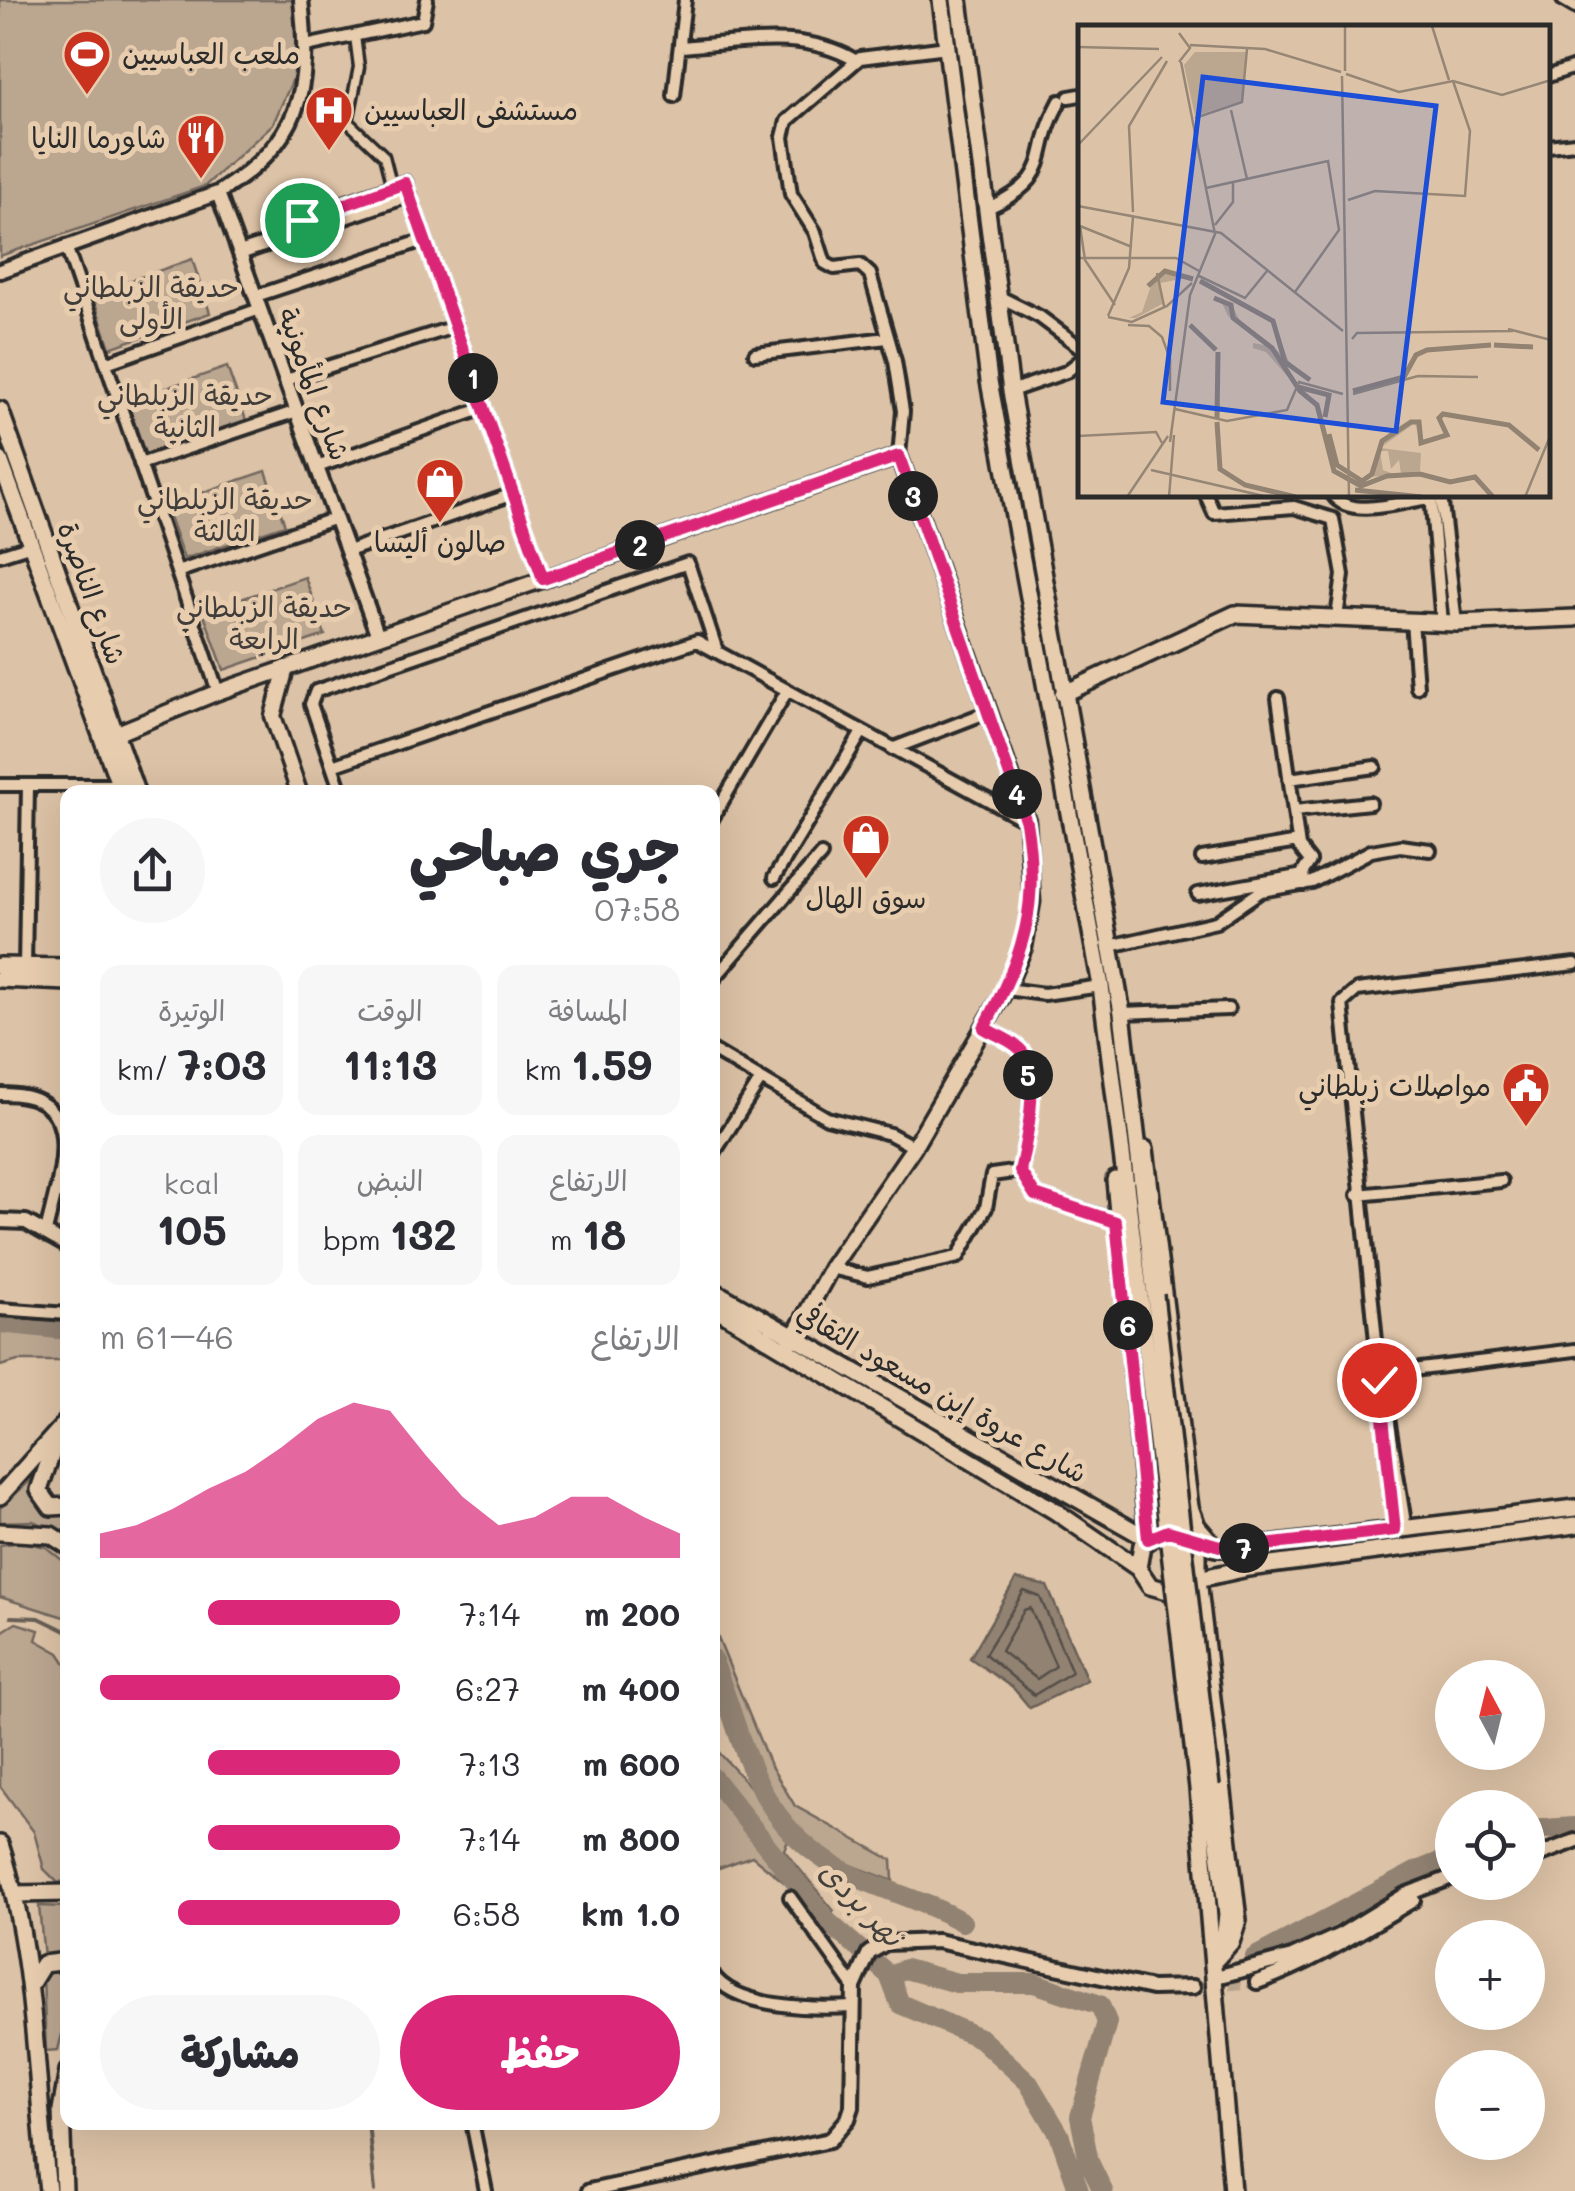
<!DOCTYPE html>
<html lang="ar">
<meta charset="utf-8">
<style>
:root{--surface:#fff;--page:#f7f7f7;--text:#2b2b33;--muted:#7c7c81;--accent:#db2777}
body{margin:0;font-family:Mali,"Playpen Sans Arabic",sans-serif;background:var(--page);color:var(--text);direction:rtl;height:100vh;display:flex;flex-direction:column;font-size:38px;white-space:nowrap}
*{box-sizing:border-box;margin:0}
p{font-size:32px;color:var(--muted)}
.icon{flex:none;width:55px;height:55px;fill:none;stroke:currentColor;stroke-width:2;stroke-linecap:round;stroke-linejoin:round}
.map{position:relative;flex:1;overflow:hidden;direction:ltr}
.side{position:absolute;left:60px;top:785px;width:660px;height:1345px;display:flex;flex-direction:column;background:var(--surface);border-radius:20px;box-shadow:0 10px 40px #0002;direction:rtl}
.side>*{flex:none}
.needle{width:65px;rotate:353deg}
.fabs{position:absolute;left:1435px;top:1660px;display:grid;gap:20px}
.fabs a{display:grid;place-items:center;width:110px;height:110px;border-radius:50%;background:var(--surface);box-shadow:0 10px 40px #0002;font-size:50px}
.pin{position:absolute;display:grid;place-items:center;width:85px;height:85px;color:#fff;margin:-42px;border:5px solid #fff;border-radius:50%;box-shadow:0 2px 10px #0007}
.km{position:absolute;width:50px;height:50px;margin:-25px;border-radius:50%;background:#222;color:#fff;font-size:28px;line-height:50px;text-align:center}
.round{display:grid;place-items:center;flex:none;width:105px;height:105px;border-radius:52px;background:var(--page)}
.overview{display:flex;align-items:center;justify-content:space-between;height:170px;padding:0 40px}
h1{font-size:55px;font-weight:800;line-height:75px}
.stats{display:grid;grid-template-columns:repeat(3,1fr);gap:15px;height:170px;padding:10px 40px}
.stats div{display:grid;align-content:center;border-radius:20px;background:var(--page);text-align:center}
.stats b{font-size:42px;font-weight:800}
.stats small{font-size:28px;font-weight:400}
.stats p{font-size:28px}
.chart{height:280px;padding:20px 40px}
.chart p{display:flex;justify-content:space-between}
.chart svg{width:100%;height:180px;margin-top:10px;fill:var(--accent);opacity:.7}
.action{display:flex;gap:20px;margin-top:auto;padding:20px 40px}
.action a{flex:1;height:115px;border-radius:60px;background:var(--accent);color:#fff;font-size:40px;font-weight:800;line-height:115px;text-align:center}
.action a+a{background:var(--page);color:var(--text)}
ul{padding:0 40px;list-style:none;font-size:32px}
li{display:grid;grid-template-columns:160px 120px 1fr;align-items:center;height:75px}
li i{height:25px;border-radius:12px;background:var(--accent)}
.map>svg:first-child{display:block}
.green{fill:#bba690;stroke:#73685e;stroke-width:2.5}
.water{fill:#918272;stroke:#685f56;stroke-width:2.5}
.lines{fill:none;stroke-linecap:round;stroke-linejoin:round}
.shore{stroke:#544e47;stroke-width:2.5}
.stream{stroke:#685f56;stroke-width:4}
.river{stroke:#918272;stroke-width:20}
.tertiary-tunnel{stroke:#b9a48d;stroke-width:12;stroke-dasharray:12 6;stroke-linecap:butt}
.pedestrian-casing{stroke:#2b2b2b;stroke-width:15}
.minor-casing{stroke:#2b2b2b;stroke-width:18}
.tertiary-casing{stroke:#2b2b2b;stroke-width:20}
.secondary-casing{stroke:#2b2b2b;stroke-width:21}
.primary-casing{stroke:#2b2b2b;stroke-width:22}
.pedestrian{stroke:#e7ccae;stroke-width:8}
.minor{stroke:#e7ccae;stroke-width:10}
.tertiary{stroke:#e7ccae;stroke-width:12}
.secondary{stroke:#e7ccae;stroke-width:14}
.primary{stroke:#e7ccae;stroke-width:15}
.primary-bridge-casing{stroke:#2b2b2b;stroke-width:22;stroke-linecap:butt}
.primary-bridge{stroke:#e7ccae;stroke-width:15}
.route-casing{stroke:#fff;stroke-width:20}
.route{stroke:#db2777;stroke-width:12}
.labels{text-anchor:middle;stroke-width:10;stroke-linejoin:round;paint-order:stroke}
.poi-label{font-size:28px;fill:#2b2b2b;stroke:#e7ccae;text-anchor:start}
.park-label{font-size:28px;fill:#413d3a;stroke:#e7ccae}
.street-label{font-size:28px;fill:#2b2b2b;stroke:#e7ccae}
.water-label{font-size:30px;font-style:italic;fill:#44413d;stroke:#e7ccae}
.inset-river{fill:none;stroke:#918272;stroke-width:5}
.inset-road{fill:none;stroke:#958675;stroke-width:2.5}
.view{fill:#1d4ed8;fill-opacity:0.15;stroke:#1d4ed8;stroke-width:5}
.inset-edge{fill:none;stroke:#2b2b2b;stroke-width:5}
</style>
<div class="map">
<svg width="1575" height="2191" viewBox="0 0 1575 2191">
<rect width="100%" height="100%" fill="#dcc2a6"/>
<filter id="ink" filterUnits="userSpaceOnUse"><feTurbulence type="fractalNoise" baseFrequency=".01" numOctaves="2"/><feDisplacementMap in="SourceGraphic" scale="20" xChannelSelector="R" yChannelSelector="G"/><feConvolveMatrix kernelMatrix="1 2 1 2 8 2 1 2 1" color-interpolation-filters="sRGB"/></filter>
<g filter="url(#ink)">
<path class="green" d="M 0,0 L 294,0 L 299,37 L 293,79 L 273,124 L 205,186 L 0,256 Z
M 192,259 L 210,313 L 110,348 L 92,294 Z
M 227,367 L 246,420 L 143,455 L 125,402 Z
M 266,471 L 285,525 L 184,559 L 165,505 Z
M 305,577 L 325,635 L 224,670 L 203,612 Z
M 0,1326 L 67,1332 L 67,1361 L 18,1361 L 0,1366 Z
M 33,1478 L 45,1512 L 67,1515 L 67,1535 L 33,1521 L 0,1522 L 0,1508 Z
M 22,1542 L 46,1547 L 67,1564 L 67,1618 L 0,1597 L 0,1545 Z
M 16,1623 L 39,1630 L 36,1640 L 59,1653 L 67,1665 L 68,1879 L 58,1883 L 44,1869 L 34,1832 L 0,1786 L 0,1633 Z
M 713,1626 L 769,1763 L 795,1806 L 892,1860 L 893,1881 L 840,1861 L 792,1829 L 784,1850 L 834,1911 L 821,1925 L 785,1883 L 752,1856 L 719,1868 L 713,1859 L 713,1746 L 755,1792 L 713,1689 Z
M 39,1906 L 67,1907 L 67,1949 L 44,1958 Z
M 52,1968 L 67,1969 L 67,2014 L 58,2050 L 46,2051 L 43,1975 Z"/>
<path class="water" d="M 1016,1579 L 1047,1586 L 1087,1680 L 1030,1708 L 1014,1689 L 970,1658 Z"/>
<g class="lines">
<path class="shore" d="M 1024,1591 L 1040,1597 L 1072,1672 L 1034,1695 L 985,1654 Z
M 1030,1608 L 1056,1666 L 1037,1679 L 1001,1651 L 1024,1610 Z"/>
<path class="stream" d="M 11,1617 L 39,1618 L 68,1632
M 368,2122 L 375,2191"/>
<path class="river" d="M 0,1323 L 68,1330
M 712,1659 C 744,1737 750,1812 828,1862 C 869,1888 920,1897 962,1922
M 712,1777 L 827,1921 L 889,1975 L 900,2004 L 980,2038 L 1028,2082 L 1059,2134 L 1079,2191
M 1528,1830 L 1575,1827
M 1255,1957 L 1417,1871 L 1452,1857
M 889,1975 L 905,1969 L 957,1983 L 1034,1983 L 1100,2005 L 1107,2022 L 1080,2117 L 1089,2162 L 1103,2191"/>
<path class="tertiary-tunnel" d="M 1193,1987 L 1257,1982"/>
<g class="pedestrian-casing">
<path id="pedestrian" d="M 355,36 L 359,67 L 348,122 L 384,156 L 392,187"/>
</g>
<g class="minor-casing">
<path id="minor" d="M 1563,0 L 1575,7
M 306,46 L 423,21 L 427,0
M 681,47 C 742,43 800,29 855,60
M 1548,76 L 1575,67
M 674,96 L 685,0
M 1069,97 L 1080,95
M 1548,146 L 1575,143
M 407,188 L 543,579
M 986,209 C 1059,176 1029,156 1060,101
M 66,246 L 218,692
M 256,296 L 424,240
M 998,296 L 1040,317 L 1080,347
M 755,354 L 887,338
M 106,363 L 260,309
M 286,380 L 454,327
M 1011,391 L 1066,372 L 1080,361
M 899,456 L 903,411 L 895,361 L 870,274 L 860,265 L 834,268 L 825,263 L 815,232 L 791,194 L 783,137 L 787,121 L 860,58 L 947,47
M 140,464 L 297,411
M 317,467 L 484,408
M 1206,495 L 1214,513 L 1294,507 L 1333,519 L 1343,575 L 1337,617
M 1333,495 C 1350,520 1404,501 1430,498
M 1431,495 L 1442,623
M 1441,495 L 1456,623
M 348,551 L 513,494
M 0,555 L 32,545
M 177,572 L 336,518
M 1412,621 L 1417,687
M 1278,698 L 1299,847 L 1310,861 L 1303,872 L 1304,884
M 892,749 L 988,712
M 332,766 L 697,641 L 1027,821
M 1289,779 L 1375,767
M 0,785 L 120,785
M 341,792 L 311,704 L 316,691 L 688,563 L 717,651
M 1294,811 L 1370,803
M 712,819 L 787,691
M 1202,858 L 1298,842
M 774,878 L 862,732
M 1198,894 L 1303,875
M 1110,946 L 1216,922 L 1261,891 L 1312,882 L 1371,851 L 1400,846 L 1430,850
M 25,967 L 28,786
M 712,981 L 821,855
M 1006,989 L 1044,994 L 1101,986
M 1122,1013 L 1228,1009
M 984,1028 C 996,1035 1016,1042 1024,1054 C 1039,1080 1026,1143 1020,1171
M 712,1050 L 827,1118 L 890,1134 L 914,1147
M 0,1094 C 92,1093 59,1174 46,1232
M 712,1156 L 761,1079
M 1358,1195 L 1501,1181
M 831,1268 L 868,1277 L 958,1257 L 986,1208 L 992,1175 L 1020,1171 L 1035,1195 L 1116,1221
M 0,1309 L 68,1314
M 1380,1374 L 1575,1350
M 1381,1375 L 1406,1529
M 1395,1530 L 1342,1003 L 1357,990 L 1575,964
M 790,1897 L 854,1987
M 712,1973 C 734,2009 816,2009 853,2007
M 472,2122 L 486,2191"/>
</g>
<g class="tertiary-casing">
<path id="tertiary" d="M 218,193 L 378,636
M 295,234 L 306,217 L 405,183
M 240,253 L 409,195
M 0,271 L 218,193 C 302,140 311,92 301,0
M 0,1221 L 26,1222 L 68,1246
M 1528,1859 L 1575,1841
M 1216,1977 L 1292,1957 L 1340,1935 L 1405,1895 L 1452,1877
M 1257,1982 C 1314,1962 1361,1931 1413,1900
M 589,2191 L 830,2140 L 848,2119 L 852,2107 L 854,1987 L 869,1953 L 886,1943 L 937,1941 L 1152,1988 L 1193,1987"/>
</g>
<g class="secondary-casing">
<path id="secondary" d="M 286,668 L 273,716 L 299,792
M 115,734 L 218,692 L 899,456 L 1027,821 L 1032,902 L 1024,947 L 1006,989 L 914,1147 L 831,1268 L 789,1345"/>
</g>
<g class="primary-casing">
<path id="primary" d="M 941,0 L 989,381 L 1101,986 L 1140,1298
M 959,0 L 1011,391 L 1122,1013 L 1155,1295
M 0,410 L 136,792
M 0,460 L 122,792
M 1063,694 L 1235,614 L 1456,623 L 1575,618
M 0,966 L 68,967
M 0,979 L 68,982
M 1145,1149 L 1190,1507 L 1197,1526 L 1216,1548
M 1115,1180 L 1148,1539
M 712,1290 L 1148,1539
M 712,1306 L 1055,1511 L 1138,1568
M 56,1441 L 39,1490 L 51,1507 L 68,1506
M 0,1496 L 68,1420
M 0,1532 L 51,1535 L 68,1546
M 1161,1532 L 1183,1535 L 1198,1555 L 1198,1579 L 1171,1592 L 1150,1586 L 1138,1568 L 1142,1545 Z
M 1189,1539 L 1216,1548 L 1244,1548 L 1575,1508
M 1211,1786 L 1227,1914 L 1224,1942
M 1198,1788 L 1232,2191
M 0,1844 C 36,1955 35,2075 48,2191
M 16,1894 L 68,1893
M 1216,1959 L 1231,1942 L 1238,1920 L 1198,1579 L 1248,1568 L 1575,1525
M 30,1985 L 43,1964 L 68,1961
M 64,2191 L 61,2110 L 68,2071"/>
</g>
<use href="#pedestrian" class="pedestrian"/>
<use href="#minor" class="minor"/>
<use href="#tertiary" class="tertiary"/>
<use href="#secondary" class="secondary"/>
<use href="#primary" class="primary"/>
<g class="primary-bridge-casing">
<path id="primary-bridge" d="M 1155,1295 L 1211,1786
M 1140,1298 L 1198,1788"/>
</g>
<use href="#primary-bridge" class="primary-bridge"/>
</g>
</g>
<g class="lines" filter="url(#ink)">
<g class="route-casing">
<path id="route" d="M 302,220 L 405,183 L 543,579 L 899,456 L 1026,822 C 1040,906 1024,955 984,1028 C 996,1035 1016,1042 1024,1054 C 1040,1080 1026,1143 1020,1171 L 1035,1195 L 1116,1222 L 1148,1539 L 1168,1531 L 1230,1549 L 1395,1530 L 1379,1380"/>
</g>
<use href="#route" class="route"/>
</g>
<defs>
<g id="stadium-pin" transform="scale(2.5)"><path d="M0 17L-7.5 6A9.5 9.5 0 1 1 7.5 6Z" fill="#c8321e" stroke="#e7ccae"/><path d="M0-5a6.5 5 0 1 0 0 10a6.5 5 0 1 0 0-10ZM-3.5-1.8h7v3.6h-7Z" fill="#fff"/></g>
<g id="hospital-pin" transform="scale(2.5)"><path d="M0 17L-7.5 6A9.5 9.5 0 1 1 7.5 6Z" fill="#c8321e" stroke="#e7ccae"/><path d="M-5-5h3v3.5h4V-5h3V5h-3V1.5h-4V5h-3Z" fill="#fff"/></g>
<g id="restaurant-pin" transform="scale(2.5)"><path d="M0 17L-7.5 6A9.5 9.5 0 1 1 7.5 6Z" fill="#c8321e" stroke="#e7ccae"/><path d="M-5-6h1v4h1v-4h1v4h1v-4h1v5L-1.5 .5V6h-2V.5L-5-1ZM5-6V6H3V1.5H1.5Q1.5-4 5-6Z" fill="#fff"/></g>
<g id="shop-pin" transform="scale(2.5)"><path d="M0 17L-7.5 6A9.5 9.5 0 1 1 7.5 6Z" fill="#c8321e" stroke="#e7ccae"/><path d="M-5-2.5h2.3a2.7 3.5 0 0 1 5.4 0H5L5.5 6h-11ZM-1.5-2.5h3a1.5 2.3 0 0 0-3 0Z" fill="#fff"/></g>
<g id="civic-pin" transform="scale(2.5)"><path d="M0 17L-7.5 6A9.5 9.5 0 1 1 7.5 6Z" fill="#c8321e" stroke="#e7ccae"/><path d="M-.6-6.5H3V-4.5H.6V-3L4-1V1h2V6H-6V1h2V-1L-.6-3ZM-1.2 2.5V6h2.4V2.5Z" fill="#fff"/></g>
</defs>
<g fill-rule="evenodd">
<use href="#stadium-pin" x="87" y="54"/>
<use href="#hospital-pin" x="329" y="110"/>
<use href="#restaurant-pin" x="201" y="138"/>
<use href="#shop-pin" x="440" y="482"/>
<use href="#shop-pin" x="866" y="838"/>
<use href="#civic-pin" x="1526" y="1086"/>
</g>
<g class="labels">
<g class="poi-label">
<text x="122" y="64">ملعب العباسيين</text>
<text x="364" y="120">مستشفى العباسيين</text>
<text x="166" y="148" text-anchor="end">شاورما النايا</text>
<text x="440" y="552" text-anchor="middle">صالون أليسا</text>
<text x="866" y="908" text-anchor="middle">سوق الهال</text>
<text x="1491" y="1096" text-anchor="end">مواصلات زبلطاني</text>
</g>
<g class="park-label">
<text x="151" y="297">حديقة الزبلطاني<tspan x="151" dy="32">الأولى</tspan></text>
<text x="185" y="405">حديقة الزبلطاني<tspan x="185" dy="32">الثانية</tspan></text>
<text x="225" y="509">حديقة الزبلطاني<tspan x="225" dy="32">الثالثة</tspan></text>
<text x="264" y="617">حديقة الزبلطاني<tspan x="264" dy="32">الرابعة</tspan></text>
</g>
<g class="street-label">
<text transform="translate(314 384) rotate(70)" y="10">شارع المأمونية</text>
<text transform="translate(92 593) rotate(70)" y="10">شارع الناصرة</text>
<text transform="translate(942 1393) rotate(30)" y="10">شارع عروة إبن مسعود الثقافي</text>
</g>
<g class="water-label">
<text transform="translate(861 1904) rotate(46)" y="10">نهر بردى</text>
</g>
</g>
<g transform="translate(1078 25)">
<rect width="472" height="472" fill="#dcc2a6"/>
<path d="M 117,27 L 169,27 L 163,76 L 117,91 L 106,40 ZM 88,247 L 114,252 L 82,258 L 84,279 L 58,293 L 51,293 L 64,287 L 75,255 ZM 143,276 L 152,277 L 161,294 L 202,328 L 194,298 L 170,282 L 195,294 L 210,335 L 223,348 L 209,339 L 211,353 L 188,327 L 175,323 L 175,318 L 186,320 L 184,315 L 150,291 ZM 332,395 L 341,395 L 344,415 L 363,413 L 342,417 L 337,398 L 302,423 L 343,428 L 342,446 L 323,449 L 321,435 L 313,444 L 310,426 L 302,426 L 305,445 L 318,450 L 290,452 L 301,419 Z" fill="#bba690"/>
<path class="inset-river" d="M 122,256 L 195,296 L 207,337 L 232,355M 70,261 L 87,246 L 115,254M 136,273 L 153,280 L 155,293 L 194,323 L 222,366 L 239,380 L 256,446 L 283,461 L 309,451 L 342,449 L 372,457 L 397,452 L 415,472M 112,300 L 138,325M 416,320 L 455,322M 220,362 L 251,370 L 247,392M 275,366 L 326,352 L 338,330 L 349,325 L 413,320M 139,393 L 140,327M 139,397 L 142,444 L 167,460 L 218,472M 251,409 L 259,440 L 284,456 L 294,449 L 304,416 L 333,397 L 341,397 L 343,418 L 369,410 L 361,393 L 365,389 L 431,400 L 461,425M 277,465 L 344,472"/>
<path class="inset-road" d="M 354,1 L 371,55M 101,8 L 112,23 L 101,37M 112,20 L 187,24 L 263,47M 0,22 L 81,24M 267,46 L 267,1M 268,49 L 321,67 L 375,56 L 424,70 L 473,55M 264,51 L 271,472M 153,85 L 169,154M 117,93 L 164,77 L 169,24M 0,120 L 84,32M 128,163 L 250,136 L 261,205 L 217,267M 270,175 L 297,166 L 387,171 L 392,106 L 375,56M 0,181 L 143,208 L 265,306M 55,187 L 51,101 L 89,36M 137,200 L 155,177 L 155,157M 2,201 L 7,235 L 37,280M 2,201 L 54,222M 0,233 L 98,233 L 121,246M 79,248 L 86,281M 121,251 L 167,273 L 189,246M 30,291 L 51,243 L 55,192M 30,292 L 54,297 L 89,281 L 114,258M 50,300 L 71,301 L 84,312 L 92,334 L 92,366M 430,304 L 473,315M 274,314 L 279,308 L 435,306M 275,369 L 340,351 L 400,352M 97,384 L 149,396 L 209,385 L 221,357 L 265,369M 0,411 L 78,407 L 84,418M 92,417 L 112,270 L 137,209 L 103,37M 73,445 L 190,472M 49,472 L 90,411M 91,472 L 96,410M 447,472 L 473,409"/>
<path class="view" d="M 125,52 L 358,81 L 318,406 L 85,377 Z"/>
<rect width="472" height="472" class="inset-edge"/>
</g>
</svg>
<div class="fabs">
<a><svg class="needle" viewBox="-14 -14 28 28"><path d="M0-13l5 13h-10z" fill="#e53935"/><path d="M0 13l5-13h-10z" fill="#7c7c81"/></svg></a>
<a><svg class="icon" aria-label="locate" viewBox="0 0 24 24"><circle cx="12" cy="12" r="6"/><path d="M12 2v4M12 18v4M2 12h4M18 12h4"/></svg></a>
<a>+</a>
<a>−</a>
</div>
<div class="pin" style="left:302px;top:220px;background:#1e9e55"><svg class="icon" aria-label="arrive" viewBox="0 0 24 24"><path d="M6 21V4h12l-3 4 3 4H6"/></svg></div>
<div class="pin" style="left:1379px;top:1380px;background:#d93025"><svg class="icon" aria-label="check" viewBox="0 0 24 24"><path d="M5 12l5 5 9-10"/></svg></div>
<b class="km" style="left:473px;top:378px">1</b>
<b class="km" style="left:640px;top:545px">2</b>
<b class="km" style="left:913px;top:496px">3</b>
<b class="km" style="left:1017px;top:794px">4</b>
<b class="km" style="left:1028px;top:1075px">5</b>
<b class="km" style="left:1128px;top:1325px">6</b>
<b class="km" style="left:1244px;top:1548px">7</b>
<section class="side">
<div class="overview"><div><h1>جري صباحي</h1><p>07:58</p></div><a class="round"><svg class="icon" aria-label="share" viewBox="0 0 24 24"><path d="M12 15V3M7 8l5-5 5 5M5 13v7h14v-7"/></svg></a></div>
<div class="stats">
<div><p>المسافة</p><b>1.59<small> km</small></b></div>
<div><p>الوقت</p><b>11:13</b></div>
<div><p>الوتيرة</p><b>7:03<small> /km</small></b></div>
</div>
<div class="stats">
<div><p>الارتفاع</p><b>18<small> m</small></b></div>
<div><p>النبض</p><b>132<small> bpm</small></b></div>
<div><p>kcal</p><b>105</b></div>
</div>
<div class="chart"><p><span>الارتفاع</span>46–61 m</p>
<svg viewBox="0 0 160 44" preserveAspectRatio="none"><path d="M0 44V38L10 36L20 32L30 27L40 23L50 17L60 10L70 6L80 8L90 19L100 29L110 36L120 34L130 29L140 29L150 34L160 38V44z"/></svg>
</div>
<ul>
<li><b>200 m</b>7:14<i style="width:64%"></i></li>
<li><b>400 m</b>6:27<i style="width:100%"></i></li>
<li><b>600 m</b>7:13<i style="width:64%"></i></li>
<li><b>800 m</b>7:14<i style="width:64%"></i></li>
<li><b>1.0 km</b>6:58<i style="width:74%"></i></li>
</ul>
<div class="action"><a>حفظ</a><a>مشاركة</a></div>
</section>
</div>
